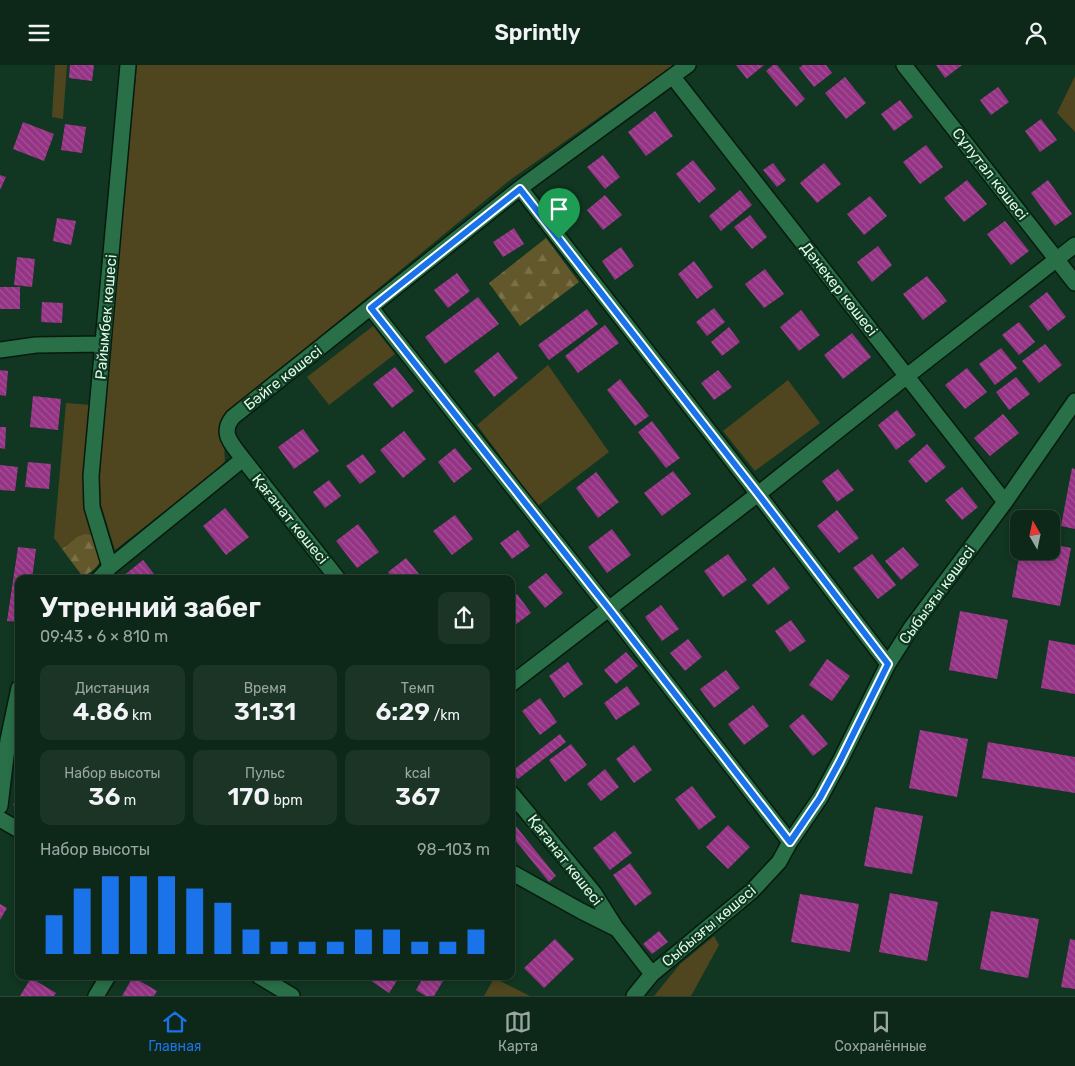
<!DOCTYPE html>
<html lang="ru">
<meta charset="utf-8">
<style>
:root{--surface:#0d2819;--page:#1b3426;--text:#f1f3f6;--muted:#9aa6a2;--line:#2d4438;--accent:#1a73e8}
body{margin:0;font-family:Rubik,sans-serif;background:var(--page);color:var(--text);height:100vh;display:flex;flex-direction:column;font-size:19px;white-space:nowrap}
*{box-sizing:border-box;margin:0}
p{font-size:16px;color:var(--muted)}
.icon{flex:none;width:28px;height:28px;fill:none;stroke:currentColor;stroke-width:2;stroke-linecap:round;stroke-linejoin:round}
.map{position:relative;flex:1;overflow:hidden}
.sheet{position:absolute;left:15px;top:510px;width:500px;height:405px;display:flex;flex-direction:column;background:var(--surface);border-radius:10px;box-shadow:0 2px 8px #0003,0 0 0 1px var(--line)}
.sheet>*{flex:none}
.needle{width:32px;rotate:351deg}
.controls{position:absolute;left:1010px;top:445px;display:grid;gap:10px}
.controls a{display:grid;place-items:center;width:50px;height:50px;border-radius:10px;background:var(--surface);box-shadow:0 2px 8px #0003,0 0 0 1px var(--line);font-size:25px}
.pin{position:absolute;display:grid;place-items:center;width:42px;height:42px;color:#fff;margin:-51px -21px;border-radius:50% 50% 50% 0;rotate:-45deg;box-shadow:0 0 5px #0007}
.pin .icon{rotate:45deg}
.round{display:grid;place-items:center;flex:none;width:52px;height:52px;border-radius:10px;background:var(--page)}
.head{display:flex;align-items:center;justify-content:space-between;height:85px;padding:0 25px}
h1{font-size:28px;font-weight:600;line-height:38px}
.figures{display:grid;grid-template-columns:repeat(3,1fr);gap:8px;height:85px;padding:5px 25px}
.figures div{display:grid;align-content:center;border-radius:10px;background:var(--page);text-align:center}
.figures b{font-size:25px;font-weight:600}
.figures small{font-size:14px;font-weight:400}
.figures p{font-size:14px}
.chart{height:140px;padding:10px 25px}
.chart p{display:flex;justify-content:space-between}
.chart svg{width:100%;height:90px;margin-top:5px;stroke:var(--accent);stroke-width:6}
header{display:flex;justify-content:space-between;align-items:center;height:65px;padding:0 25px;background:var(--surface);font-size:22px;font-weight:600}
.tab-bar{display:flex;justify-content:space-around;align-items:center;height:70px;border-top:1px solid var(--line);background:var(--surface);font-size:14px;color:var(--muted)}
.tab-bar a{display:grid;justify-items:center;gap:2px}
.tab-bar .selected{color:var(--accent)}
.map>svg:first-child{display:block}
.grass{fill:#4f451e}
.forest{fill:url(#forest-firs)}
.building{fill:url(#building-back-hatch)}
.lines{fill:none;stroke-linecap:round;stroke-linejoin:round}
.minor-casing{stroke:#061b0e;stroke-width:18}
.minor{stroke:#297048;stroke-width:15}
.route-casing{stroke:#fff;stroke-width:10}
.route{stroke:#1a73e8;stroke-width:6}
.labels{text-anchor:middle;stroke-width:4.5;stroke-linejoin:round;paint-order:stroke}
.street-label{font-size:15px;fill:#d8fae2;stroke:#113621}
</style>
<header><svg class="icon" aria-label="menu" viewBox="0 0 24 24"><path d="M4 6h16M4 12h16M4 18h16"/></svg>Sprintly<svg class="icon" aria-label="person" viewBox="0 0 24 24"><circle cx="12" cy="8" r="4"/><path d="M4 21q1-7 8-7t8 7"/></svg></header>
<div class="map">
<svg width="1075" height="931" viewBox="0 0 1075 931">
<defs>
<pattern id="forest-firs" width="22" height="20" patternUnits="userSpaceOnUse" patternTransform="scale(1.25)"><rect width="22" height="20" fill="#63582b"/><path d="M5 1l3.5 6h-7zM16 11l3.5 6h-7z" fill="#797149"/></pattern>
<pattern id="building-back-hatch" width="6" height="6" patternUnits="userSpaceOnUse" patternTransform="scale(1.25)"><rect width="6" height="6" fill="#953384"/><path d="M-1 5l2 2M0 0l6 6M5-1l2 2" fill="none" stroke="#a35195"/></pattern>
</defs>
<rect width="100%" height="100%" fill="#113621"/>
<path class="grass" d="M 55,0 L 67,0 L 63,54 L 52,52 Z
M 137,0 L 674,0 L 510,115 L 233,343 L 224,380 L 225,396 L 221,402 L 115,485 L 101,440 L 99,402 Z
M 1075,11 L 1075,67 L 1057,48 Z
M 373,261 L 395,289 L 329,340 L 307,312 Z
M 548,300 L 609,387 L 538,441 L 477,360 Z
M 788,315 L 820,358 L 755,406 L 723,366 Z
M 66,338 L 92,340 L 84,432 L 87,452 L 92,470 C 79,468 72,476 62,484 L 54,473 Z
M 714,871 L 719,880 L 691,931 L 654,931 L 680,899 Z
M 494,913 L 530,931 L 484,931 Z"/>
<path class="forest" d="M 546,173 L 579,217 L 520,261 L 489,218 Z
M 85,469 L 92,470 C 106,490 104,500 83,512 L 62,484 L 77,472 Z"/>
<path class="building" d="M 70,0 L 94,0 L 92,16 L 69,13 Z
M 736,0 L 764,0 L 747,14 Z
M 773,0 L 777,0 L 805,34 L 796,42 L 766,6 Z
M 803,0 L 826,0 L 832,8 L 814,22 L 799,3 Z
M 936,0 L 962,0 L 945,13 Z
M 845,12 L 866,38 L 846,54 L 825,28 Z
M 998,22 L 1009,37 L 991,50 L 980,35 Z
M 900,35 L 913,52 L 894,66 L 881,49 Z
M 655,46 L 673,71 L 646,91 L 628,67 Z
M 1041,54 L 1057,75 L 1040,87 L 1025,66 Z
M 23,57 L 54,69 L 44,96 L 13,84 Z
M 65,59 L 86,62 L 82,88 L 61,85 Z
M 926,80 L 943,102 L 920,119 L 903,97 Z
M 603,90 L 620,112 L 605,124 L 587,102 Z
M 693,95 L 716,124 L 699,138 L 676,109 Z
M 773,98 L 786,115 L 777,122 L 763,105 Z
M 824,98 L 841,119 L 817,138 L 800,118 Z
M 0,110 L 6,112 L 0,125 Z
M 967,115 L 987,139 L 964,157 L 944,133 Z
M 1048,115 L 1072,149 L 1055,161 L 1031,128 Z
M 740,125 L 752,140 L 721,166 L 709,151 Z
M 605,130 L 622,150 L 603,165 L 587,145 Z
M 870,131 L 887,151 L 864,170 L 847,149 Z
M 750,150 L 767,172 L 752,184 L 734,162 Z
M 57,153 L 76,156 L 71,180 L 53,176 Z
M 1005,156 L 1029,186 L 1011,200 L 987,169 Z
M 514,163 L 524,179 L 503,192 L 493,177 Z
M 878,181 L 892,200 L 872,217 L 857,197 Z
M 621,182 L 634,201 L 615,215 L 602,196 Z
M 17,192 L 35,194 L 32,222 L 14,220 Z
M 694,196 L 713,222 L 697,234 L 678,209 Z
M 765,204 L 784,229 L 764,243 L 745,219 Z
M 457,208 L 470,226 L 448,243 L 434,225 Z
M 927,211 L 947,236 L 923,255 L 903,229 Z
M 0,222 L 20,222 L 20,244 L 0,244 Z
M 1047,227 L 1066,252 L 1048,266 L 1029,241 Z
M 478,232 L 499,259 L 445,299 L 425,272 Z
M 42,237 L 63,238 L 62,258 L 41,257 Z
M 714,243 L 725,257 L 707,271 L 696,257 Z
M 587,244 L 598,259 L 549,295 L 538,280 Z
M 801,245 L 820,270 L 799,286 L 780,262 Z
M 1019,257 L 1035,277 L 1019,290 L 1002,270 Z
M 605,260 L 619,278 L 578,308 L 565,291 Z
M 729,262 L 740,277 L 722,291 L 711,277 Z
M 852,268 L 871,292 L 843,314 L 824,290 Z
M 1045,279 L 1062,300 L 1039,318 L 1022,296 Z
M 1001,283 L 1017,303 L 995,320 L 979,299 Z
M 498,287 L 518,313 L 494,332 L 474,306 Z
M 395,302 L 414,326 L 392,343 L 373,319 Z
M 967,303 L 987,327 L 965,344 L 945,320 Z
M 0,305 L 8,306 L 6,331 L 0,330 Z
M 718,305 L 732,322 L 714,335 L 701,318 Z
M 1016,312 L 1030,329 L 1009,345 L 996,327 Z
M 620,314 L 649,351 L 635,361 L 607,325 Z
M 33,331 L 61,334 L 58,365 L 30,362 Z
M 897,345 L 916,370 L 896,385 L 878,360 Z
M 1003,349 L 1019,368 L 990,391 L 974,373 Z
M 652,356 L 680,393 L 666,403 L 638,367 Z
M 0,362 L 6,362 L 5,384 L 0,383 Z
M 303,364 L 319,386 L 294,404 L 278,382 Z
M 404,366 L 426,394 L 403,413 L 380,385 Z
M 927,379 L 946,402 L 926,418 L 908,396 Z
M 455,383 L 472,404 L 454,418 L 438,397 Z
M 363,389 L 376,407 L 360,419 L 346,401 Z
M 28,397 L 51,399 L 49,424 L 25,422 Z
M 0,400 L 18,402 L 15,426 L 0,425 Z
M 1072,403 L 1075,404 L 1075,464 L 1061,461 Z
M 838,404 L 854,425 L 837,437 L 822,416 Z
M 673,406 L 691,429 L 662,451 L 644,428 Z
M 596,407 L 619,437 L 598,453 L 576,423 Z
M 329,415 L 341,431 L 325,443 L 313,427 Z
M 962,422 L 978,442 L 962,455 L 945,435 Z
M 225,443 L 249,472 L 226,490 L 203,461 Z
M 837,445 L 859,473 L 839,488 L 817,461 Z
M 455,450 L 473,474 L 452,490 L 433,466 Z
M 358,459 L 379,487 L 357,503 L 336,476 Z
M 612,464 L 631,490 L 607,508 L 588,482 Z
M 518,465 L 530,481 L 512,494 L 500,478 Z
M 1051,479 L 1071,483 L 1060,541 L 1012,532 L 1020,486 L 1051,486 Z
M 18,482 L 36,484 L 32,514 L 19,514 L 19,557 L 7,556 Z
M 903,482 L 919,500 L 901,515 L 885,496 Z
M 728,489 L 747,515 L 723,532 L 704,506 Z
M 872,489 L 896,520 L 878,534 L 853,503 Z
M 406,493 L 423,514 L 394,514 L 388,507 Z
M 143,495 L 158,514 L 124,514 L 122,512 Z
M 774,502 L 790,523 L 768,540 L 752,520 Z
M 546,508 L 563,528 L 545,543 L 528,522 Z
M 517,529 L 531,548 L 511,563 L 511,533 Z
M 661,540 L 679,564 L 662,576 L 645,552 Z
M 960,546 L 1008,555 L 997,614 L 949,605 Z
M 791,555 L 806,576 L 790,587 L 775,566 Z
M 688,574 L 702,592 L 685,606 L 670,588 Z
M 1049,575 L 1075,580 L 1075,629 L 1041,623 Z
M 626,587 L 638,601 L 616,619 L 604,605 Z
M 827,594 L 850,611 L 832,636 L 809,620 Z
M 568,597 L 583,619 L 564,633 L 549,611 Z
M 726,605 L 740,623 L 714,643 L 700,624 Z
M 627,621 L 640,639 L 616,655 L 604,638 Z
M 540,633 L 557,657 L 540,670 L 522,646 Z
M 753,640 L 769,661 L 744,680 L 728,659 Z
M 803,649 L 828,679 L 813,691 L 789,661 Z
M 920,665 L 968,674 L 957,732 L 909,723 Z
M 560,669 L 566,677 L 518,714 L 512,706 Z
M 988,677 L 1075,692 L 1075,728 L 982,713 Z
M 571,679 L 587,700 L 565,717 L 549,695 Z
M 634,680 L 652,705 L 634,718 L 616,694 Z
M 605,704 L 619,722 L 601,736 L 587,719 Z
M 692,721 L 716,752 L 699,765 L 675,734 Z
M 19,729 L 19,743 L 13,740 Z
M 875,742 L 923,751 L 912,809 L 864,801 Z
M 511,755 L 556,811 L 549,817 L 511,770 Z
M 728,760 L 750,782 L 728,804 L 706,782 Z
M 615,766 L 632,788 L 610,805 L 593,783 Z
M 630,798 L 652,828 L 635,841 L 613,810 Z
M 890,828 L 938,837 L 927,896 L 879,887 Z
M 800,829 L 859,839 L 850,887 L 791,877 Z
M 0,839 L 7,843 L 0,855 Z
M 991,846 L 1039,854 L 1028,913 L 980,904 Z
M 659,866 L 668,877 L 652,889 L 643,879 Z
M 555,874 L 574,894 L 544,923 L 524,903 Z
M 1070,874 L 1075,875 L 1075,924 L 1061,922 Z
M 364,911 L 400,911 L 389,928 Z
M 424,911 L 446,911 L 434,931 L 426,931 L 416,925 Z
M 133,912 L 157,926 L 154,931 L 122,931 Z
M 31,913 L 56,928 L 54,931 L 20,931 Z"/>
<g class="lines">
<g class="minor-casing">
<path id="minor" d="M 904,0 L 1075,218
M 673,12 L 1005,437
M 520,123 L 758,429 L 888,599
M 371,243 L 609,544 L 790,777
M 0,285 L 36,280 L 103,279
M 110,502 L 92,442 L 91,411 L 128,0
M 99,514 L 110,502 L 243,394
M 338,514 L 243,394 C 233,380 219,369 233,352 L 520,123 L 688,0
M 511,619 L 758,429 L 907,311 L 1075,180
M 511,728 L 594,828 L 616,863
M 0,741 L 8,675 L 19,623
M 0,754 L 19,765
M 511,807 L 581,846 L 617,864 L 652,909
M 259,911 L 292,931
M 96,931 L 108,911
M 634,931 L 652,909 L 752,826 L 779,797 L 790,777 L 820,733 L 840,696 L 888,599 L 911,563 L 1005,437 L 1075,336"/>
</g>
<use href="#minor" class="minor"/>
</g>
<g class="lines">
<g class="route-casing">
<path id="route" d="M 520,124 L 758,429 L 888,599 L 840,696 L 820,733 L 790,777 L 609,544 L 371,243 Z"/>
</g>
<use href="#route" class="route"/>
</g>
<g class="labels">
<g class="street-label">
<text transform="translate(990 109) rotate(52)" y="5">Сұлутал көшесі</text>
<text transform="translate(839 224) rotate(52)" y="5">Дәнекер көшесі</text>
<text transform="translate(106 252) rotate(-85)" y="5">Райымбек көшесі</text>
<text transform="translate(283 313) rotate(-38)" y="5">Бәйге көшесі</text>
<text transform="translate(290 454) rotate(51)" y="5">Қағанат көшесі</text>
<text transform="translate(937 530) rotate(-54)" y="5">Сыбызғы көшесі</text>
<text transform="translate(565 795) rotate(52)" y="5">Қағанат көшесі</text>
<text transform="translate(709 861) rotate(-40)" y="5">Сыбызғы көшесі</text>
</g>
</g>
</svg>
<div class="controls">
<a><svg class="needle" viewBox="-14 -14 28 28"><path d="M0-13l5 13h-10z" fill="#e53935"/><path d="M0 13l5-13h-10z" fill="#9aa6a2"/></svg></a>
</div>
<div class="pin" style="left:559px;top:174px;background:#1e9e55"><svg class="icon" aria-label="arrive" viewBox="0 0 24 24"><path d="M6 21V4h12l-3 4 3 4H6"/></svg></div>
<section class="sheet">
<div class="head"><div><h1>Утренний забег</h1><p>09:43 · 6 × 810 m</p></div><a class="round"><svg class="icon" aria-label="share" viewBox="0 0 24 24"><path d="M12 15V3M7 8l5-5 5 5M5 13v7h14v-7"/></svg></a></div>
<div class="figures">
<div><p>Дистанция</p><b>4.86<small> km</small></b></div>
<div><p>Время</p><b>31:31</b></div>
<div><p>Темп</p><b>6:29<small> /km</small></b></div>
</div>
<div class="figures">
<div><p>Набор высоты</p><b>36<small> m</small></b></div>
<div><p>Пульс</p><b>170<small> bpm</small></b></div>
<div><p>kcal</p><b>367</b></div>
</div>
<div class="chart"><p><span>Набор высоты</span>98–103 m</p>
<svg viewBox="0 0 160 44" preserveAspectRatio="none"><path d="M5 44V25M15 44V12M25 44V6M35 44V6M45 44V6M55 44V12M65 44V19M75 44V32M85 44V38M95 44V38M105 44V38M115 44V32M125 44V32M135 44V38M145 44V38M155 44V32"/></svg>
</div>
</section>
</div>
<nav class="tab-bar">
<a class="selected"><svg class="icon" aria-label="home" viewBox="0 0 24 24"><path d="M3 11l9-7 9 7M6 9v11h12V9"/></svg>Главная</a>
<a><svg class="icon" aria-label="map" viewBox="0 0 24 24"><path d="M3 6l6-2 6 2 6-2v14l-6 2-6-2-6 2zM9 4v14M15 6v14"/></svg>Карта</a>
<a><svg class="icon" aria-label="saved" viewBox="0 0 24 24"><path d="M7 4h10v16l-5-4-5 4z"/></svg>Сохранённые</a>
</nav>
